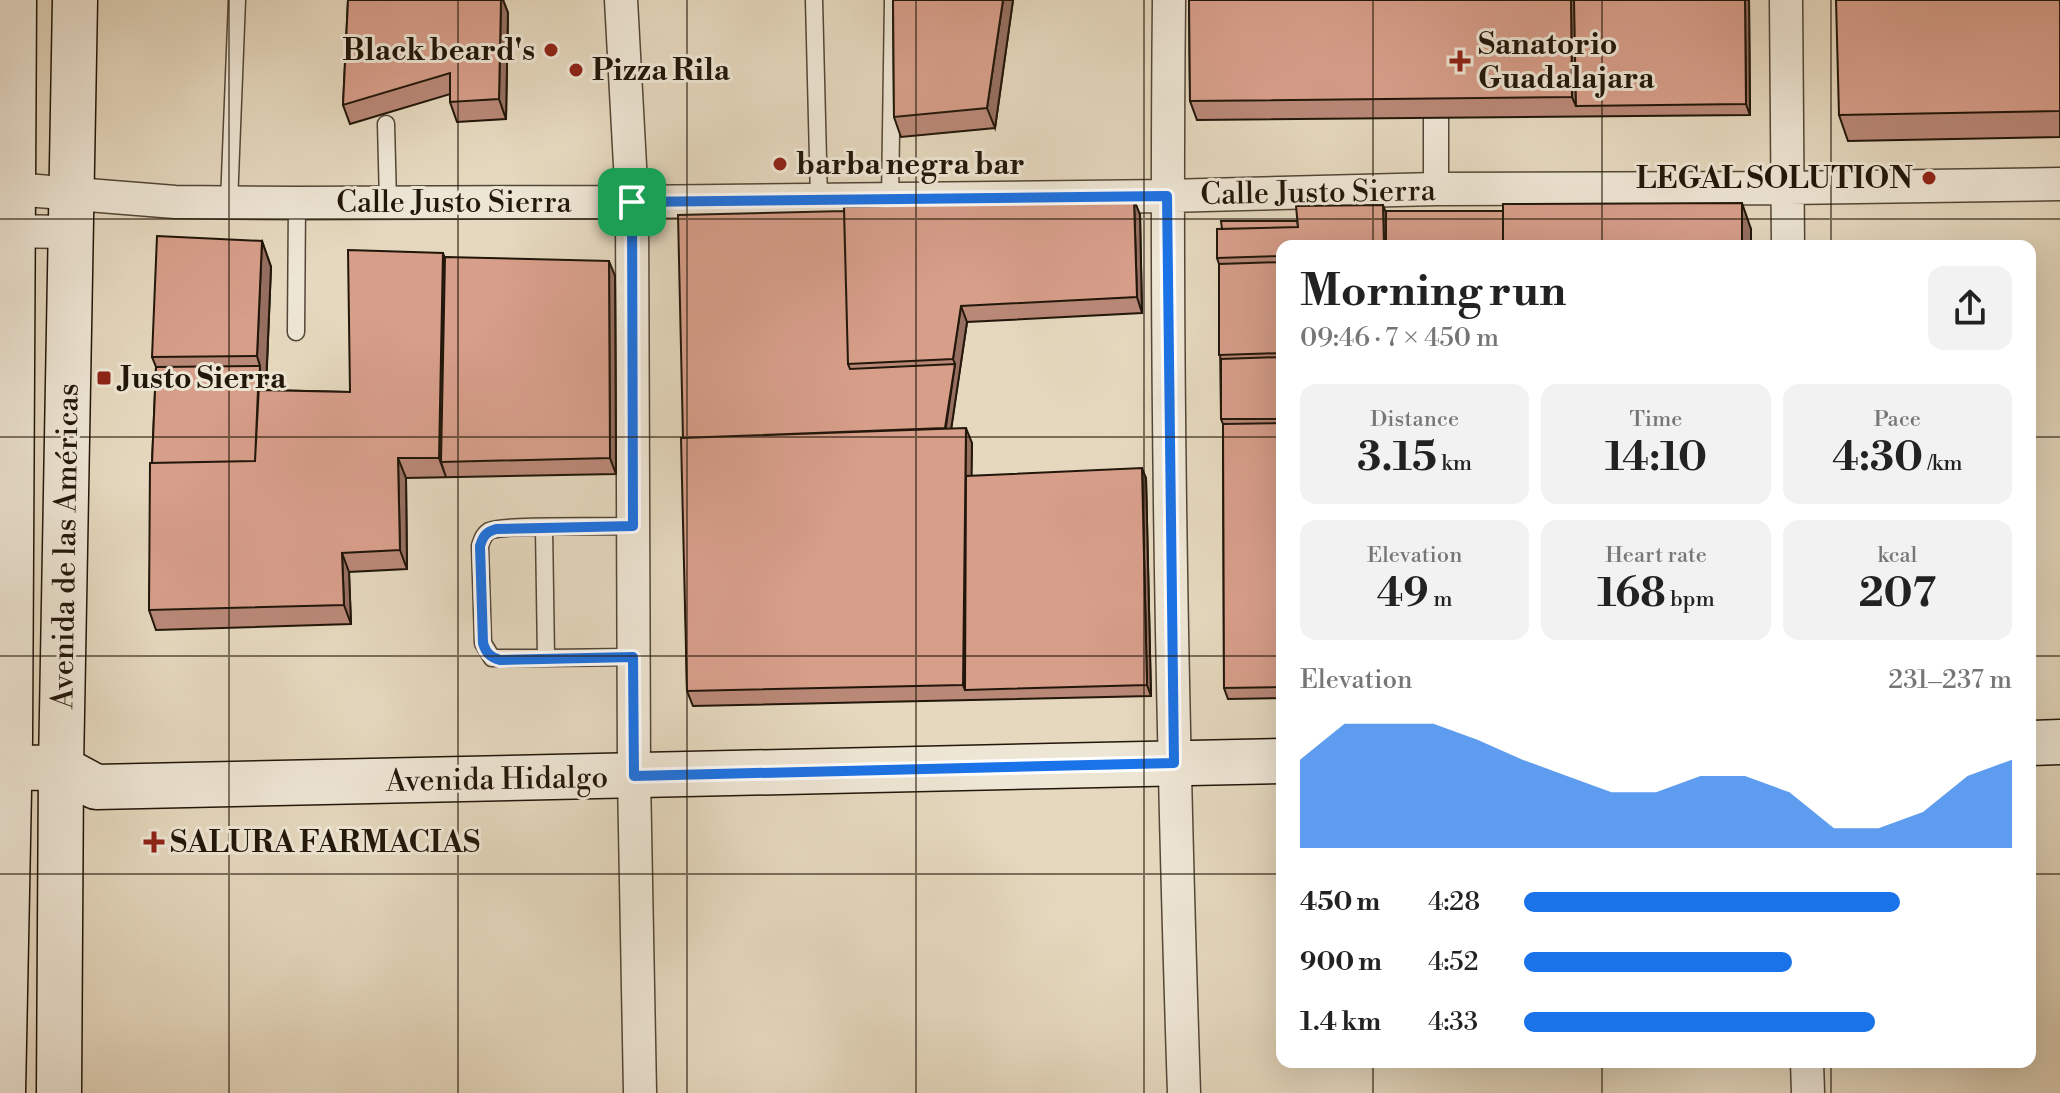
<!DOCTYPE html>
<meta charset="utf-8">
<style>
:root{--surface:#fff;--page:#f2f2f2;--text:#222;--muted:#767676;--accent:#1a73e8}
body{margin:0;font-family:"Libre Bodoni",serif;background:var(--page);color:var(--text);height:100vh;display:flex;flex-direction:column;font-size:30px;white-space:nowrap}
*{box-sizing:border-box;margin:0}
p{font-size:26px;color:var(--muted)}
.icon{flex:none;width:44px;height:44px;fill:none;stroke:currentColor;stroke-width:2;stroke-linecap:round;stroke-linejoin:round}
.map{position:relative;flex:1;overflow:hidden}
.side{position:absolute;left:1276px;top:240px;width:760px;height:828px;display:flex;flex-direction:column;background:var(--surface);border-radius:16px;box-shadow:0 8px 32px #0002}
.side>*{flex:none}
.pin{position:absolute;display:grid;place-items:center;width:68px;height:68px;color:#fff;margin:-34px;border-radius:16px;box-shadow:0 4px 12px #0006}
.round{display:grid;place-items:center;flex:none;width:84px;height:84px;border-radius:16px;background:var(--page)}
.headline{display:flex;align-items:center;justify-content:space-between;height:136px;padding:0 24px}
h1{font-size:44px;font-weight:700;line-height:60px}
.metrics{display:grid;grid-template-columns:repeat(3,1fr);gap:12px;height:136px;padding:8px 24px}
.metrics div{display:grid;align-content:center;border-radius:16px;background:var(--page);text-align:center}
.metrics b{font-size:40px;font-weight:700}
.metrics small{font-size:22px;font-weight:400}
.metrics p{font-size:22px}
.chart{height:224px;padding:16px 24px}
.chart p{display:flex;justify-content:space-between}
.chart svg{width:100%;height:144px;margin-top:8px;fill:var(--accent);opacity:.7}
ul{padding:0 24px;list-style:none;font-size:26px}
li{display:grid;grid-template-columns:128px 96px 1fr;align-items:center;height:60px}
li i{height:20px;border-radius:10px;background:var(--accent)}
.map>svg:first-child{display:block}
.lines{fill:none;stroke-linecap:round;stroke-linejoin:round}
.service-casing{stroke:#534737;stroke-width:19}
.pedestrian-casing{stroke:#534737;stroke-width:27}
.minor-casing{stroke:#534737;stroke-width:35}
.secondary-casing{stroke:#22170a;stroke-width:47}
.service{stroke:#eee6d5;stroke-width:16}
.pedestrian{stroke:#eee6d5;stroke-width:24}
.minor{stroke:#eee6d5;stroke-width:32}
.secondary{stroke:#eee6d5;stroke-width:44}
.wall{fill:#b98877;stroke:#22170a;stroke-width:2}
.shaded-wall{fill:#966f61;stroke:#22170a;stroke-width:2}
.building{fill:#d79e8a;stroke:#22170a;stroke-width:2}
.route-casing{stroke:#fff;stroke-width:16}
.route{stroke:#1a73e8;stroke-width:10}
.grid{fill:none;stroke:#22170a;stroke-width:2;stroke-opacity:0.55}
.poi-dot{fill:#8f2418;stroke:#eee6d5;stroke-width:3}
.labels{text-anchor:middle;stroke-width:6;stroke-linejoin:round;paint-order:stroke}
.poi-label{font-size:30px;font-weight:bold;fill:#22170a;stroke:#eee6d5;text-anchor:start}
.street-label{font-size:30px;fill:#22170a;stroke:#eee6d5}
</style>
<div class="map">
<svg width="2060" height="1093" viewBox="0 0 2060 1093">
<rect width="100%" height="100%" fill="#e5d8be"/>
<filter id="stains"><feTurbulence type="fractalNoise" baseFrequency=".0025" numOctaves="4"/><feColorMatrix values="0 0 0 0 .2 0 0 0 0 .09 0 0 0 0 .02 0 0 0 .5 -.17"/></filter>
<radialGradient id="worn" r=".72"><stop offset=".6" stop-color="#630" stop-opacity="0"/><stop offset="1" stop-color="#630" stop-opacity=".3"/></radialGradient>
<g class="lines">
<g class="service-casing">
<path id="service" d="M 814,0 L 819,199
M 386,124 L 388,202
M 890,199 L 893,0
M 229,203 L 237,0
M 296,332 L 297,203
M 544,528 L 546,658 L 492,658 L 483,643 L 480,546 C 482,540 483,535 489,531 C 503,524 609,527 633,526
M 546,658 L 633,657"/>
</g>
<g class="pedestrian-casing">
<path id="pedestrian" d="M 1436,117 L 1436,189"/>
</g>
<g class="minor-casing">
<path id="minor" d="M 621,0 L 632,202 L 634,776 L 640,1093
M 1169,0 C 1165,364 1172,729 1184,1093
M 1786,0 L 1788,246
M 0,188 L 175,202 L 297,203 L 632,202 L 1167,196 L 1436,189 L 1787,188 L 2060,184
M 0,231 L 71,232
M 1807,1062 L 1808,1093"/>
</g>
<g class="secondary-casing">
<path id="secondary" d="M 2030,743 L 2060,742
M 0,767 L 61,768 L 96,787 L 1282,761
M 3,1093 L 10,739 L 14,0
M 59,1093 L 61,768 L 75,0"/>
</g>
<use href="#service" class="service"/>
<use href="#pedestrian" class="pedestrian"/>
<use href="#minor" class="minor"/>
<use href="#secondary" class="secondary"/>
</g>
<path class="wall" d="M 348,0 L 503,0 L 508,13 L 506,119 L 457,122 L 450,102 L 450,94 L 350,124 L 343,105 Z
M 893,0 L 1013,0 L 995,128 L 901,137 L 894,117 Z
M 1189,0 L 1749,0 L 1750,115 L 1197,120 L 1190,101 Z
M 2060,0 L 2060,137 L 1848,141 L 1839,115 Z
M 1134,200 L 1140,215 L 1142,313 L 967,322 L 951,428 L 972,443 L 971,476 L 1146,478 L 1151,696 L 693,706 L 687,691 L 683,438 Z
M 1386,211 L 1751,229 L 1751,246 L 1282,246 L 1282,698 L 1228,699 L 1224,688 L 1223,424 L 1221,419 L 1219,264 L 1217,258 L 1297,221 Z
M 262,241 L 271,267 L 266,390 L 350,392 L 445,257 L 615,276 L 616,474 L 406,478 L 407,569 L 349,572 L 351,624 L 156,630 L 149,610 L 152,463 L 156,367 L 152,357 Z"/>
<path class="shaded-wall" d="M 501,0 L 503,0 L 508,13 L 506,119 L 499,99 Z
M 1003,0 L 1013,0 L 995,128 L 987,108 Z
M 1571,0 L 1578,0 L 1576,106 L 1572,97 Z
M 1745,0 L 1749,0 L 1750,115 L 1746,104 Z
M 1134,200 L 1140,215 L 1142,313 L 1137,297 Z
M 1742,203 L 1751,229 L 1751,246 L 1742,246 Z
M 1383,205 L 1393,231 L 1393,246 L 1384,246 Z
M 262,241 L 271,267 L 262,480 L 256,465 L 260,366 L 257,356 Z
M 443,253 L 450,272 L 441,462 L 446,477 L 439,458 Z
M 609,261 L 615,276 L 616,474 L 610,458 Z
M 961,306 L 967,322 L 949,444 L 945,433 L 955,364 L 953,359 Z
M 966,428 L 972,443 L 969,689 L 965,690 L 963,685 Z
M 398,458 L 406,478 L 407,569 L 400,550 Z
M 1142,468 L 1146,478 L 1151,696 L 1147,685 Z
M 342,553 L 349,572 L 351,624 L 344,605 Z"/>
<path class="building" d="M 348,0 L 501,0 L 499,99 L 450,102 L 450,73 L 343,105 Z
M 893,0 L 1003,0 L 987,108 L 894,117 Z
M 1189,0 L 1571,0 L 1572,97 L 1190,101 Z
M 1574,0 L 1745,0 L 1746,104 L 1576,106 Z
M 1836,0 L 2060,0 L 2060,111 L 1839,115 Z
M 1134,200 L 1137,297 L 961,306 L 953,359 L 848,364 L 844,207 Z
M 1742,203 L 1742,246 L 1503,246 L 1503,204 Z
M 1383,205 L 1384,246 L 1282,246 L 1282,256 L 1217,258 L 1217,229 L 1298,227 L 1296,206 Z
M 844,211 L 848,364 L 850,369 L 955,364 L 945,428 L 683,438 L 678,215 Z
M 1386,211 L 1503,211 L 1503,246 L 1386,246 Z
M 1221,221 L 1297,221 L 1298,227 L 1222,229 Z
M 157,236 L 262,241 L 257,356 L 152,357 Z
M 348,250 L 443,253 L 439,458 L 398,458 L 400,550 L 342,553 L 344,605 L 149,610 L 150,463 L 255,461 L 258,390 L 350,392 Z
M 445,257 L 609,261 L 610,458 L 441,462 Z
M 1282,262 L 1282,353 L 1219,355 L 1219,264 Z
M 1282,357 L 1282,419 L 1221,419 L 1221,359 Z
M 260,366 L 255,461 L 152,463 L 156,367 Z
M 1282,423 L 1282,687 L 1224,688 L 1223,424 Z
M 966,428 L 963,685 L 687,691 L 681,438 Z
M 1142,468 L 1147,685 L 965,690 L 966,476 Z"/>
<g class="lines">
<g class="route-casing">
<path id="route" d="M 1167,196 L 1174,763 L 634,776 L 633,657 L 500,660 C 490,657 486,653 483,643 L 480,546 C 483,536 486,532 496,529 L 633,526 L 632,202 Z"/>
</g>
<use href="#route" class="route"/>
</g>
<path class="grid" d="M 229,0 L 229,1093M 458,0 L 458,1093M 687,0 L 687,1093M 916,0 L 916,1093M 1144,0 L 1144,1093M 1373,0 L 1373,246M 1602,0 L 1602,246M 1831,0 L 1831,246M 0,219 L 2060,219M 0,437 L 1282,437M 2030,437 L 2060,437M 0,656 L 1282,656M 2030,656 L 2060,656M 0,874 L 1282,874M 2030,874 L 2060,874M 1373,1062 L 1373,1093M 1602,1062 L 1602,1093M 1831,1062 L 1831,1093"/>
<g class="poi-dot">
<circle cx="551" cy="50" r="8"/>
<path d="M1456 49h8v8h8v8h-8v8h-8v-8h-8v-8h8z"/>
<circle cx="576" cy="70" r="8"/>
<circle cx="780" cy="164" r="8"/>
<circle cx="1929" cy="178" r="8"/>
<rect x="96" y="370" width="16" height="16" rx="4"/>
<path d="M150 830h8v8h8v8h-8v8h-8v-8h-8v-8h8z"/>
</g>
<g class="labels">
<g class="poi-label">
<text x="1478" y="54">Sanatorio<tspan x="1478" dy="34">Guadalajara</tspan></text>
<text x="535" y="60" text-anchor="end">Black beard's</text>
<text x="592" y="80">Pizza Rila</text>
<text x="796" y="174">barba negra bar</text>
<text x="1913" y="188" text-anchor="end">LEGAL SOLUTION</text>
<text x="120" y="388">Justo Sierra</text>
<text x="170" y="852">SALURA FARMACIAS</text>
</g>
<g class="street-label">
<text transform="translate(1318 192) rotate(-1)" y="10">Calle Justo Sierra</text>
<text x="454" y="212">Calle Justo Sierra</text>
<text transform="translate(65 546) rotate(-89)" y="10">Avenida de las Américas</text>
<text transform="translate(497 779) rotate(-1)" y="10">Avenida Hidalgo</text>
</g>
</g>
<rect width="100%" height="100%" filter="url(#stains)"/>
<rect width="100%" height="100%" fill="url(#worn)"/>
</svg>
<div class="pin" style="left:632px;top:202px;background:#1e9e55"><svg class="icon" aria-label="arrive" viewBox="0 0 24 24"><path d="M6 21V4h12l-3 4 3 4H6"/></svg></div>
<section class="side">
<div class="headline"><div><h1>Morning run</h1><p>09:46 · 7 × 450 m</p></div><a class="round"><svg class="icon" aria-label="share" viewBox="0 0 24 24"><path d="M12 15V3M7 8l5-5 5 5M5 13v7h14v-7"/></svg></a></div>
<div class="metrics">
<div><p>Distance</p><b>3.15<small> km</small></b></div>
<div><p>Time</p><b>14:10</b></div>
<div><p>Pace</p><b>4:30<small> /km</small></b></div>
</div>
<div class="metrics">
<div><p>Elevation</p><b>49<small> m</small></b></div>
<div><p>Heart rate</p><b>168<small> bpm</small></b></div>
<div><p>kcal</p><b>207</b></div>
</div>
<div class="chart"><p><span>Elevation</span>231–237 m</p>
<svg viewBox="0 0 160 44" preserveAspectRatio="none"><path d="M0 44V17L10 6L20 6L30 6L40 11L50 17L60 22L70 27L80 27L90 22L100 22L110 27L120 38L130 38L140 33L150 22L160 17V44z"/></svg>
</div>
<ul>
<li><b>450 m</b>4:28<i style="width:77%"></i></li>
<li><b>900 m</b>4:52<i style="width:55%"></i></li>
<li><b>1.4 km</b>4:33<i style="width:72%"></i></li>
</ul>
</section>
</div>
